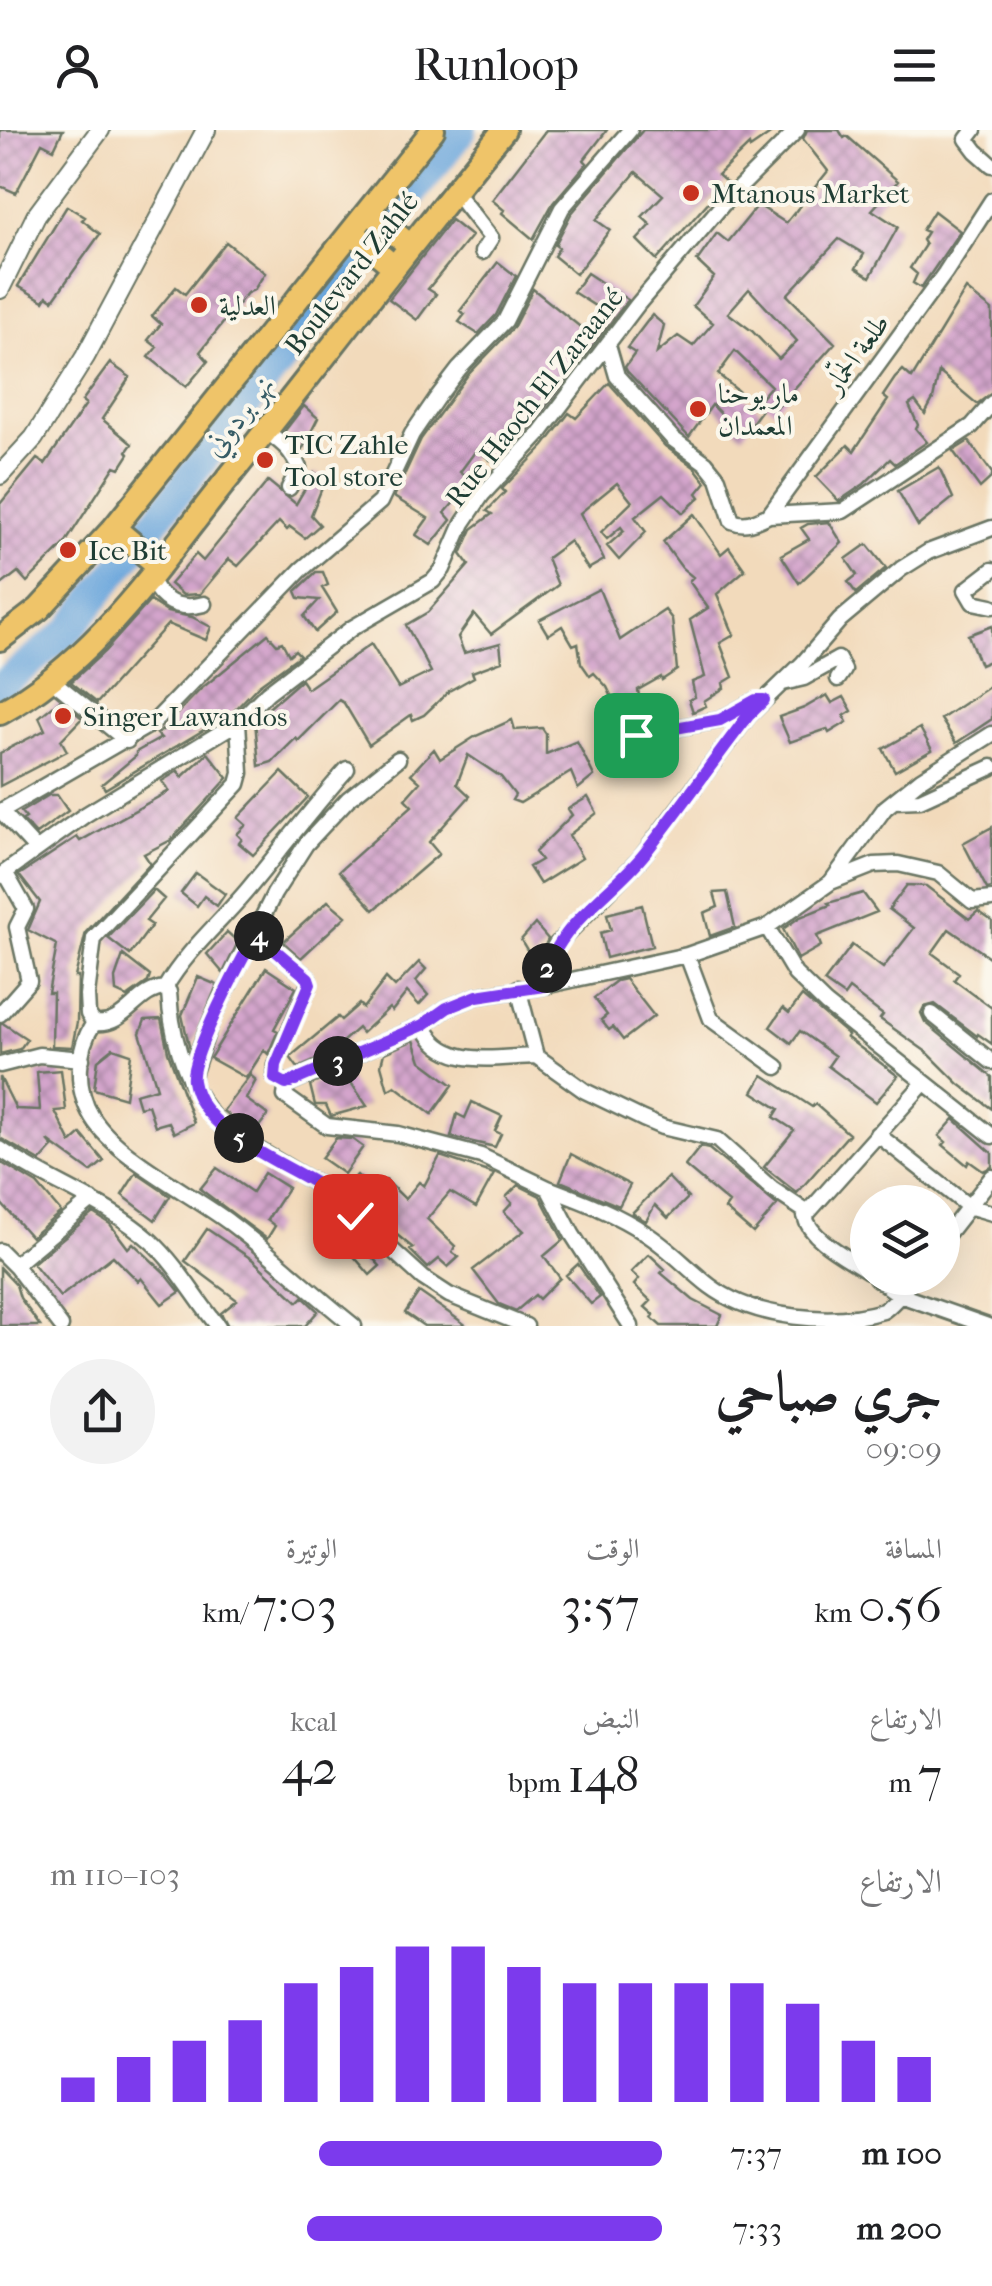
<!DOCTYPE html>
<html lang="ar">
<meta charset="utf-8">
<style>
:root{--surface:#fff;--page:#f2f2f2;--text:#202124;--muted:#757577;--accent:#7c3aed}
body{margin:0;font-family:"IM FELL French Canon",Amiri,serif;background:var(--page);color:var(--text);direction:rtl;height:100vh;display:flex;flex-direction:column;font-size:38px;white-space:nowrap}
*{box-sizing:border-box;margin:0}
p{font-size:32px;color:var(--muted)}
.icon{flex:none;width:55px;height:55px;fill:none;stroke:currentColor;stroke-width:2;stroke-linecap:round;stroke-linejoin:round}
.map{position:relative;height:1196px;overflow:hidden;direction:ltr}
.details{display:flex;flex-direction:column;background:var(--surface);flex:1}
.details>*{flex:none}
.fabs{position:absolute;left:850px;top:1055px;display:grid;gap:20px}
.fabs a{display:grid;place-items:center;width:110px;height:110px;border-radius:50%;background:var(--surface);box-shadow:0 10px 40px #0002;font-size:50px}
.pin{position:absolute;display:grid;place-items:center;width:85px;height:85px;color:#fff;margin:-42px;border-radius:20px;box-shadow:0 5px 15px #0006}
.km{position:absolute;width:50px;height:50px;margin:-25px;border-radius:50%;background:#222;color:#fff;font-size:28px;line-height:50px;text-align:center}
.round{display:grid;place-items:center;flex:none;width:105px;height:105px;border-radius:52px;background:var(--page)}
.headline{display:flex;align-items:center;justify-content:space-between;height:170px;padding:0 50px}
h1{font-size:55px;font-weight:600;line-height:75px}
.metrics{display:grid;grid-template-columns:repeat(3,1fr);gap:15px;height:170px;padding:10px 50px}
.metrics div{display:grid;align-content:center}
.metrics b{font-size:50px;font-weight:600}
.metrics small{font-size:28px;font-weight:400}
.metrics p{font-size:28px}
.chart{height:280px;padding:20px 50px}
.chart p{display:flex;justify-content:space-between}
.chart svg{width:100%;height:180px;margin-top:10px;stroke:var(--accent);stroke-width:6}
ul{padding:0 50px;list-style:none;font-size:32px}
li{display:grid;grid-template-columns:160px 120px 1fr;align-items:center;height:75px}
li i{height:25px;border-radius:12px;background:var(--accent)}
header{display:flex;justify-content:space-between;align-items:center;height:130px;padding:0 50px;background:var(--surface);font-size:45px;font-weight:600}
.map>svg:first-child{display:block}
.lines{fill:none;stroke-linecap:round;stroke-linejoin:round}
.river{stroke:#6ba6dc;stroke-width:30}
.building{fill:url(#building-cross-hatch);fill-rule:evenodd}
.minor-casing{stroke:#697463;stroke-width:19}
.tertiary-casing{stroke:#697463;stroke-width:22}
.trunk-casing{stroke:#697463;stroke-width:28}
.minor{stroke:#fff;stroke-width:14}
.tertiary{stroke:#fff;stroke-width:18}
.trunk{stroke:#efc469;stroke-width:22}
.route-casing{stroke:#fff;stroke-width:20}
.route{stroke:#7c3aed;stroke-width:12}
.poi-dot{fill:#c8321e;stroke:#fbf7ec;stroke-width:4}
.labels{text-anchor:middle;stroke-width:8;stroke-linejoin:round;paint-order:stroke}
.poi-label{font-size:28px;fill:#1f3d34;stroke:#fbf7ec;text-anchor:start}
.street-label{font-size:28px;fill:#1f3d34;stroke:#fbf7ec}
.water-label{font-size:30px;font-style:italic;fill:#365c66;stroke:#fbf7ec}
</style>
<header><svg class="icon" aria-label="menu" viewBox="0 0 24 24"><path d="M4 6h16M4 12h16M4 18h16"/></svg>Runloop<svg class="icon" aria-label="person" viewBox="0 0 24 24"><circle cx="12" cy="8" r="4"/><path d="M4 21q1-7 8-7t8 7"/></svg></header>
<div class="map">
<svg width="992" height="1196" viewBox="0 0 992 1196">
<defs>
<pattern id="building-cross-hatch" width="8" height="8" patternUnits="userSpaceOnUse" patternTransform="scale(2.5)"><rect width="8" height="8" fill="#d4a5cc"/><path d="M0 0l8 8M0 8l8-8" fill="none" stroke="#ab88a6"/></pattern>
</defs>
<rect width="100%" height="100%" fill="#fbf7ec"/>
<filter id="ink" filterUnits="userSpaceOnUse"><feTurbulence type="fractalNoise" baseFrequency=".01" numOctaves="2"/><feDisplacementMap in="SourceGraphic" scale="20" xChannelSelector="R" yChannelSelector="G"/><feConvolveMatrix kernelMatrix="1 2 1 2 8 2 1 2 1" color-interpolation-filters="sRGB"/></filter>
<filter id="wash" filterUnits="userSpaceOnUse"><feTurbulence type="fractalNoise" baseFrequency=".0048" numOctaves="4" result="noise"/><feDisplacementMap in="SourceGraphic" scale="40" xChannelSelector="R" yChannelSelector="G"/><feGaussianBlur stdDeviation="2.25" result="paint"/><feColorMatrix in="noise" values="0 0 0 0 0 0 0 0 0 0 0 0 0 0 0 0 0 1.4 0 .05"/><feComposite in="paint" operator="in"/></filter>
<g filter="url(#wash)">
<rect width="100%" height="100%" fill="#f2dabb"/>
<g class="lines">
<path class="river" d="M 0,556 L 69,501 L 462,0"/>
</g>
<g id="blocks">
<path class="building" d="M 0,0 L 63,0 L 54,19 L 42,13 L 16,63 L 0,56 Z
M 546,0 L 607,0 L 584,30 L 587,33 L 553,73 L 533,109 L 502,83 L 504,80 L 492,70 Z
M 643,0 L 776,0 L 750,18 L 749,15 L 718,45 L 726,52 L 657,130 L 637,110 L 651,95 L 642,87 L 663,65 L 636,42 L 596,90 L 610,100 L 576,144 L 554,126 L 559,118 L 555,115 L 571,84 Z
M 807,0 L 839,0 L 844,8 L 847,6 L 898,51 L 872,80 L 898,97 L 870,147 L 856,138 L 864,124 L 839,109 L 787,165 L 835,213 L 774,281 L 759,270 L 771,256 L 735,221 L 718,244 L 761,281 L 742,306 L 712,275 L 689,307 L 627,241 L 625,237 L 635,223 L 627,218 L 652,185 L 664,195 L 657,223 L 678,206 L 693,216 L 713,193 L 693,176 L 714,147 L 697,131 L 717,103 L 728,112 L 758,75 L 786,93 L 828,41 L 803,9 ZM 749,159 L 797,211 L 779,229 L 752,201 L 728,183 Z
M 67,76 L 85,87 L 82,90 L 100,104 L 53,170 L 47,166 L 44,171 L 18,156 Z
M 934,81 L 960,101 L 921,158 L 913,153 L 917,144 L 910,138 L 925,115 L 922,110 L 927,102 L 922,100 Z
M 451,90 L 471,106 L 428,159 L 436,164 L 417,190 L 389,169 Z
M 226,112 L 265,143 L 254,160 L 247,163 L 200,222 L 208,231 L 186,257 L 149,227 L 157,217 L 148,210 L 161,194 L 152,186 L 176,157 L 185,164 Z
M 498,132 L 516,146 L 496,185 L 478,204 L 459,192 L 465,184 L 460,181 Z
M 587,143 L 628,170 L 528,300 L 521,293 L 490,330 L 477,319 L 460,342 L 472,351 L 445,383 L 451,390 L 431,415 L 416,405 L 428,388 L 394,367 L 421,309 L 467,246 L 513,198 L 533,159 L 584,200 L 598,178 L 573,162 Z
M 966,159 L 992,180 L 992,263 L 977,274 L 939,242 L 933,269 L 925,284 L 915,271 L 909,275 L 918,295 L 916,299 L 927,312 L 895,334 L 890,329 L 864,354 L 839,371 L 816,347 L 848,315 L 854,321 L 888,270 L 883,266 L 895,248 L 903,240 L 912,248 Z
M 110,233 L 130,247 L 102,289 L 132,314 L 127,321 L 129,324 L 120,338 L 115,336 L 64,415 L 27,452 L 18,442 L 0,456 L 0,374 L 37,329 L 45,334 L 86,274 L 82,271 Z
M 609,253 L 665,316 L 694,337 L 706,352 L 697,363 L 700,367 L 683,383 L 664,364 L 635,387 L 646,402 L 619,430 L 607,416 L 624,401 L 621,397 L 607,409 L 601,402 L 632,372 L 617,353 L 580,383 L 604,430 L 588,439 L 570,411 L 547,428 L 558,455 L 491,504 L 474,484 L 458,507 L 464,523 L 500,513 L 502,531 L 472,542 L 474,547 L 449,561 L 424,585 L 413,590 L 411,585 L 369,615 L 344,573 L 339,570 L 298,611 L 296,608 L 272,632 L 259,636 L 255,590 L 301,550 L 307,559 L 371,514 L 398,558 L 431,542 L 406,495 L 428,482 L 469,435 L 461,424 L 472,399 L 492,384 L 487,381 L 505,362 L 502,359 L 544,316 L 569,283 L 576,288 Z
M 304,276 L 318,288 L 302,320 L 284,302 Z
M 969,311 L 992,343 L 992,347 L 980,358 L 953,321 Z
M 939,337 L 953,368 L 918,396 L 898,361 Z
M 314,343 L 326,348 L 311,385 L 320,395 L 305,408 L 290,397 L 287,400 L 279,392 L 238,436 L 229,429 L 200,464 L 183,465 L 170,454 L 196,424 L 203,431 L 268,351 L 296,374 Z
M 694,384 L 721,424 L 729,417 L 745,440 L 717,464 L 734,505 L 720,513 L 733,547 L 723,553 L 724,558 L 704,571 L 706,576 L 693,582 L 689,570 L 695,567 L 692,552 L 705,547 L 690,490 L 708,478 L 689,451 L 693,447 L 682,438 L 663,412 Z
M 829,392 L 842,413 L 799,453 L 781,425 L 809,409 L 801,398 L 808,394 Z
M 867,414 L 886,438 L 856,463 L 848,452 L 857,445 L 846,429 Z
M 316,442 L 323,442 L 328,455 L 322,458 L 337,482 L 315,502 L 304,486 L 319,470 L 299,468 L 296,461 Z
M 599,459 L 620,510 L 665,480 L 672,489 L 677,540 L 662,550 L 661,547 L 638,560 L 639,566 L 619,582 L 607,557 L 594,543 L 590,546 L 581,533 L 578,513 L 573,515 L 562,496 L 548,505 L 539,490 Z
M 150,471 L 167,482 L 192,487 L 211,497 L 206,510 L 168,494 L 97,573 L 71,552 L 105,521 Z
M 992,496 L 992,530 L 980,535 L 968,505 Z
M 268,504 L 277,514 L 282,512 L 289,525 L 295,520 L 300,525 L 259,555 L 232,583 L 105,659 L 102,654 L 136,626 L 136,622 L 161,608 L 157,604 L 173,592 L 171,590 L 201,559 Z
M 992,555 L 992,589 L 956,613 L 941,589 Z
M 827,565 L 832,573 L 844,567 L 852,581 L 844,586 L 847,592 L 829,603 L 827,599 L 790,612 L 779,587 L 804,578 Z
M 60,570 L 82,588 L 61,610 L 67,621 L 0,656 L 0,623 L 45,600 L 39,587 Z
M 512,590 L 515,600 L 542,598 L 546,604 L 546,624 L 577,611 L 594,646 L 578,659 L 571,642 L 520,673 L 512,670 L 515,665 L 501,647 L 468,625 L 457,654 L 470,666 L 429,712 L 439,724 L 374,780 L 339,741 L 412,676 L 405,669 L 420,652 L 411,644 L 434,619 L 440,629 L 476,606 Z
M 920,598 L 932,620 L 895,641 L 883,619 Z
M 208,623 L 228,648 L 171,710 L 144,724 L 150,733 L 86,802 L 75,847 L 78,847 L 77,892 L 72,917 L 52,916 L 53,863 L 48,863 L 57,815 L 28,800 L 40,772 L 19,745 L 77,707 L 80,711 L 169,661 L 162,651 L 178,641 L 182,647 Z
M 282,642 L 308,667 L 253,725 L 239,713 L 242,709 L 237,704 L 246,695 L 238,688 Z
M 49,665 L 57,665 L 68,681 L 36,704 L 23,690 L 26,688 L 21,682 Z
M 588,667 L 597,683 L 569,705 L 582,728 L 540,754 L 529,737 L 541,730 L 535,722 L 572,685 L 568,679 Z
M 992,697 L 992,758 L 987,759 L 963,713 Z
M 196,743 L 225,764 L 217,776 L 204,766 L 197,776 L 181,763 Z
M 907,755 L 926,756 L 969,789 L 978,781 L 992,791 L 992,829 L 949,799 L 932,823 L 959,843 L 954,850 L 992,878 L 992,914 L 978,904 L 977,906 L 935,874 L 924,877 L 921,883 L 925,892 L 992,947 L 992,979 L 959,954 L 928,923 L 880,889 L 883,885 L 849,859 L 844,866 L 824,852 L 852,815 L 883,838 L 914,798 L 889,779 Z
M 154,760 L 164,769 L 146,791 L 152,795 L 130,825 L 108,808 Z
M 727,762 L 735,797 L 710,806 L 704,783 L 718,777 L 714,763 Z
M 863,763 L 877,782 L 817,806 L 821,816 L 798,829 L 783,799 L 800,787 L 830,775 L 828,773 Z
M 328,771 L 346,786 L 301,828 L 283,812 Z
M 642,775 L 652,816 L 606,828 L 600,803 L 611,800 L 607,784 Z
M 535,794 L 548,809 L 543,820 L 533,830 L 521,810 Z
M 227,802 L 238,812 L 223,843 L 207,824 Z
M 123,825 L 150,846 L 148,852 L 127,867 L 116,862 L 115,848 Z
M 419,832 L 426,839 L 416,851 L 428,865 L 419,875 L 407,862 L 392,881 L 389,878 L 362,903 L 358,898 L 326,926 L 298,938 L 290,927 L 338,887 L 341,890 L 359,874 L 363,878 L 386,848 L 395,857 Z
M 266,838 L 296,858 L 274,899 L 278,901 L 268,924 L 264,920 L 246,948 L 210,928 Z
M 198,847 L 217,855 L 190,920 L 182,885 Z
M 625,849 L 654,886 L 623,910 L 613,897 L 609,900 L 601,890 L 607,885 L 594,868 L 616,851 Z
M 802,866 L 848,905 L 846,907 L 898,946 L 876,972 L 828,936 L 835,926 L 800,901 L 791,913 L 770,897 L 783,878 L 789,883 Z
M 161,889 L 168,922 L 194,993 L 174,1003 L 169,992 L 155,996 L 148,975 L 139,977 L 135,964 L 157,958 L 140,903 L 145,890 Z
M 0,894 L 4,894 L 27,909 L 20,919 L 0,924 Z
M 414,910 L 421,931 L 453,955 L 432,984 L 395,956 L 388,960 L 381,935 L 384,923 Z
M 113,918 L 131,924 L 125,968 L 94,959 L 98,930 Z
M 61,940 L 66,980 L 55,981 L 71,1013 L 81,1004 L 104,1031 L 91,1042 L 48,1011 L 53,1017 L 40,1031 L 0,1008 L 0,947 L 16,979 L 40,980 L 37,942 Z
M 343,941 L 367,976 L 331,986 L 326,975 L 315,975 L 310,955 Z
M 250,945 L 256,950 L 246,969 L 268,985 L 253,1004 L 223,981 Z
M 763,945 L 812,977 L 815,974 L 849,1004 L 797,1063 L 764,1037 L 794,1000 L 774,987 L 779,979 L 753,962 Z
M 472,972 L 502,986 L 495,1001 L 501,1004 L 495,1017 L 451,1007 L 457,984 L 465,988 Z
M 954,989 L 992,1023 L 992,1037 L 983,1041 L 969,1031 L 967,1035 L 943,1015 L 946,1012 L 939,1006 Z
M 336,1008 L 352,1009 L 363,1017 L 344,1044 L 321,1028 Z
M 700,1017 L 709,1019 L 777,1075 L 753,1103 L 725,1079 L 729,1073 L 685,1036 Z
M 571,1024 L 630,1055 L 619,1076 L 560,1051 Z
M 440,1026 L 494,1044 L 476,1077 L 450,1062 L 427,1089 L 455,1116 L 452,1122 L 459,1127 L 448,1137 L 439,1129 L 428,1138 L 410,1120 L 413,1118 L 342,1060 L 357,1045 L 374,1062 L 386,1050 L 405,1069 L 419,1052 L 424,1056 Z
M 0,1032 L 37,1054 L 61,1082 L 31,1107 L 0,1072 Z
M 217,1038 L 252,1062 L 264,1043 L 288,1058 L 267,1090 L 275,1096 L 267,1109 L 200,1059 Z
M 136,1043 L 170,1066 L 155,1090 L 122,1065 Z
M 668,1047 L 688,1068 L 668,1088 L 655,1075 L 646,1091 L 632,1083 Z
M 518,1055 L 540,1066 L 563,1110 L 544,1126 L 560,1148 L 539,1169 L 535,1165 L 516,1181 L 499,1174 L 473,1140 L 524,1101 L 504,1082 L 512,1073 L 506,1067 Z
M 93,1083 L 110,1094 L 128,1118 L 133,1113 L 165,1143 L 180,1162 L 162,1174 L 141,1148 L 138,1151 L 113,1126 L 60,1167 L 33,1133 Z
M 336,1084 L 359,1104 L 355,1108 L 380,1136 L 370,1145 L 344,1115 L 335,1123 L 316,1101 Z
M 207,1099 L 253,1130 L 298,1172 L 303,1167 L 318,1181 L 305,1196 L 228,1196 L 221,1183 L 237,1170 L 185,1131 Z
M 649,1124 L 665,1139 L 661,1143 L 693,1170 L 722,1185 L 717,1196 L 661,1196 L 652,1188 L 654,1185 L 645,1177 L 651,1171 L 634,1155 L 639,1149 L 631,1142 Z
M 578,1134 L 600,1167 L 591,1174 L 566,1145 Z
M 0,1138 L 16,1155 L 20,1168 L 40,1196 L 0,1196 Z
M 419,1162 L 452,1185 L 467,1196 L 424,1196 L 405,1183 Z"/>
</g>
</g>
<g filter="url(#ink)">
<use href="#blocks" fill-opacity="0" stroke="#697463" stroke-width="2.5"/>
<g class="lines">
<g class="minor-casing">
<path id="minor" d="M 974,0 L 967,9 L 976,21 L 992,35
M 454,61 L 491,108 L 482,122
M 608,215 L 617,246 L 673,309 L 706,333 L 718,348 L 732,391 C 746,397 756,391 769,385 L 945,143 L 992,70
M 266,301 C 282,313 291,319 299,338 L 289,358
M 769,385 L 843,381 L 972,296 L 992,273
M 992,440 L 966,460 L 973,472 L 992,476
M 150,448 C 160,471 178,481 204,474
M 53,551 L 127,611
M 783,553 L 804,548 L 838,529 L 844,540 L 838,549
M 238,592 L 241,643 L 238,654 L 94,808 L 87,865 L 88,884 L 94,893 C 126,897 136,860 165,858 L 169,862 C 171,911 190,968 227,1001 L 325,1059 L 423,1148 L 449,1165 L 526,1196
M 636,605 L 720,590 L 754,571
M 894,671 L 920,670 L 992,637
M 35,718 L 1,681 L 153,593 L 301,440 L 380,372 L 412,304 L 436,269 L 459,239 L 505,191 L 562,78 L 630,0
M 0,746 L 85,685 L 238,592 L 267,563 L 352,498 L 433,451 L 443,439 L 463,393 L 482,365 L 539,304 L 638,174 L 723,74 L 797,0
M 831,752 L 885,678 L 921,649 L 992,604
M 767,797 L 795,844 L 826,874 L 992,1006
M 256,804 L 308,848 L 309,854 L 275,935 L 275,947 L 287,954
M 687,825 L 711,889 L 777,937
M 544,856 L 546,842 L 557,814 L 641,728 L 748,586 L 803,533 L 840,490 L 901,439 L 928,422 L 992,398
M 165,858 C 188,819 221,792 249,758 C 282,718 313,677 347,639
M 518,858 L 536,926 L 585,961 L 643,989 L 662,997 L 717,1010 L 772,1059 L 808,1083
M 0,884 L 29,851 L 17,797 L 26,779 L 5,742
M 932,884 L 992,932
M 94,893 C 76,919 75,959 92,987 C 116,1027 192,1064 230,1093 C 273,1125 312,1163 354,1196
M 423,895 C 444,940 493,927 536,926
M 0,935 L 39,925 L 82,929
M 192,948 L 211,891 L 274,764 L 306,714 L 348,669 L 398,629
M 877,1004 L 968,1076 L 992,1083
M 0,1019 C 49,1053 106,1071 151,1111 C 178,1136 195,1168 218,1196
M 548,1058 C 582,1071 615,1083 645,1103 C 669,1118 688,1139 710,1156 C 754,1189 833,1196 883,1181 C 895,1173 905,1159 914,1148
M 942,1111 L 992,1047
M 0,1121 L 16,1137 L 61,1196
M 14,1135 L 92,1070
M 868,1141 C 849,1128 810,1110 805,1086 L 923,954
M 876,1148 L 900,1165 L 988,1196
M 631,1196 L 572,1104 L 548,1058 L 481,1026 L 398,1004 L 327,996 L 285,966 L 287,954 L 423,895 L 447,878 L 477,866 L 544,856 L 687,825 L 767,797 L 831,752 L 874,735 L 898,734 L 938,743 L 972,771 L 992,769"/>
</g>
<g class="tertiary-casing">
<path id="tertiary" d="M 0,159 L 36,86 L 100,0
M 0,345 L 34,308 L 85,227 L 206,0"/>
</g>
<g class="trunk-casing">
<path id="trunk" d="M 370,82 L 410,116
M 353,103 L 393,136
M 114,398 L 159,436
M 0,509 L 39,479 L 114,398 L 433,0
M 0,583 C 94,532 156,439 221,357 C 316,239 408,117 504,0"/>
</g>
<use href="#minor" class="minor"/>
<use href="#tertiary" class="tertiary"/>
<use href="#trunk" class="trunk"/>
</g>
</g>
<g class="lines" filter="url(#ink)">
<g class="route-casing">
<path id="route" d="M 355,1086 C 344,1076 333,1064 320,1056 C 281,1031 201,1002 193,951 C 189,927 242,829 256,804 L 308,848 L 310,854 L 276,935 L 275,948 L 286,954 L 423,895 L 447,878 L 477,866 L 544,856 C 551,797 611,766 645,723 C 681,678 713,631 748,586 L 764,570 L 756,570 L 720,590 L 636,605"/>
</g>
<use href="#route" class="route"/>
</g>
<g class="poi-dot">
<circle cx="691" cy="63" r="10"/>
<circle cx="199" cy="175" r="10"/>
<circle cx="698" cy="279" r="10"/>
<circle cx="265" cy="330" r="10"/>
<circle cx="68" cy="420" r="10"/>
<circle cx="63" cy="586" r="10"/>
</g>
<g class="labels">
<g class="poi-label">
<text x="711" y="73">Mtanous Market</text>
<text x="219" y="185">العدلية</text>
<text x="718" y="273">مار يوحنا<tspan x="718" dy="32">المعمدان</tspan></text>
<text x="285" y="324">TIC Zahle<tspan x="285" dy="32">Tool store</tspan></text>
<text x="88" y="430">Ice Bit</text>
<text x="83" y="596">Singer Lawandos</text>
</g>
<g class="street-label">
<text transform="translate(351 143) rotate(-52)" y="10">Boulevard Zahlé</text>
<text transform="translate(856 223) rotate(-54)" y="10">طلعة الحمّار</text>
<text transform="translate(534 267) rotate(-52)" y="10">Rue Haoch El Zaraané</text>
</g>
<g class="water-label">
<text transform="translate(239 285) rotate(-52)" y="10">نهر بردوني</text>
</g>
</g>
</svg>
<div class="fabs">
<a><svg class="icon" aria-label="layers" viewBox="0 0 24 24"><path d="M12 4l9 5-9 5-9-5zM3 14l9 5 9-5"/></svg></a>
</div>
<div class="pin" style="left:636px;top:605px;background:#1e9e55"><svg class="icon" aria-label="arrive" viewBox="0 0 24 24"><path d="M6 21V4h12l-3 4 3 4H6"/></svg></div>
<div class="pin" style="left:355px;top:1086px;background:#d93025"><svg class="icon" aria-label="check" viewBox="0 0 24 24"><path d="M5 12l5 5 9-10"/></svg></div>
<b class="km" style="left:547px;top:838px">2</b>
<b class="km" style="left:338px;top:931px">3</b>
<b class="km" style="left:259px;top:806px">4</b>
<b class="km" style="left:239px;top:1008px">5</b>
</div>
<section class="details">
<div class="headline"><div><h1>جري صباحي</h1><p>09:09</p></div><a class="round"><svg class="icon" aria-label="share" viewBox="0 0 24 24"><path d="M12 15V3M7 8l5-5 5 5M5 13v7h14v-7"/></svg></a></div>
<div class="metrics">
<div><p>المسافة</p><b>0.56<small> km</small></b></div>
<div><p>الوقت</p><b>3:57</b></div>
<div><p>الوتيرة</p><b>7:03<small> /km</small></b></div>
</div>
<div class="metrics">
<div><p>الارتفاع</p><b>7<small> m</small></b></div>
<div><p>النبض</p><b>148<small> bpm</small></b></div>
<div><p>kcal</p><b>42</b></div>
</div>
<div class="chart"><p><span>الارتفاع</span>103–110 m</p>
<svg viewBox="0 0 160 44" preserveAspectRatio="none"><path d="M5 44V38M15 44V33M25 44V29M35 44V24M45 44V15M55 44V11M65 44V6M75 44V6M85 44V11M95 44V15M105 44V15M115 44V15M125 44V15M135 44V20M145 44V29M155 44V33"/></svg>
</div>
<ul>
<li><b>100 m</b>7:37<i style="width:56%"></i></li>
<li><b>200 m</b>7:33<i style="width:58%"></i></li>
</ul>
</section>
